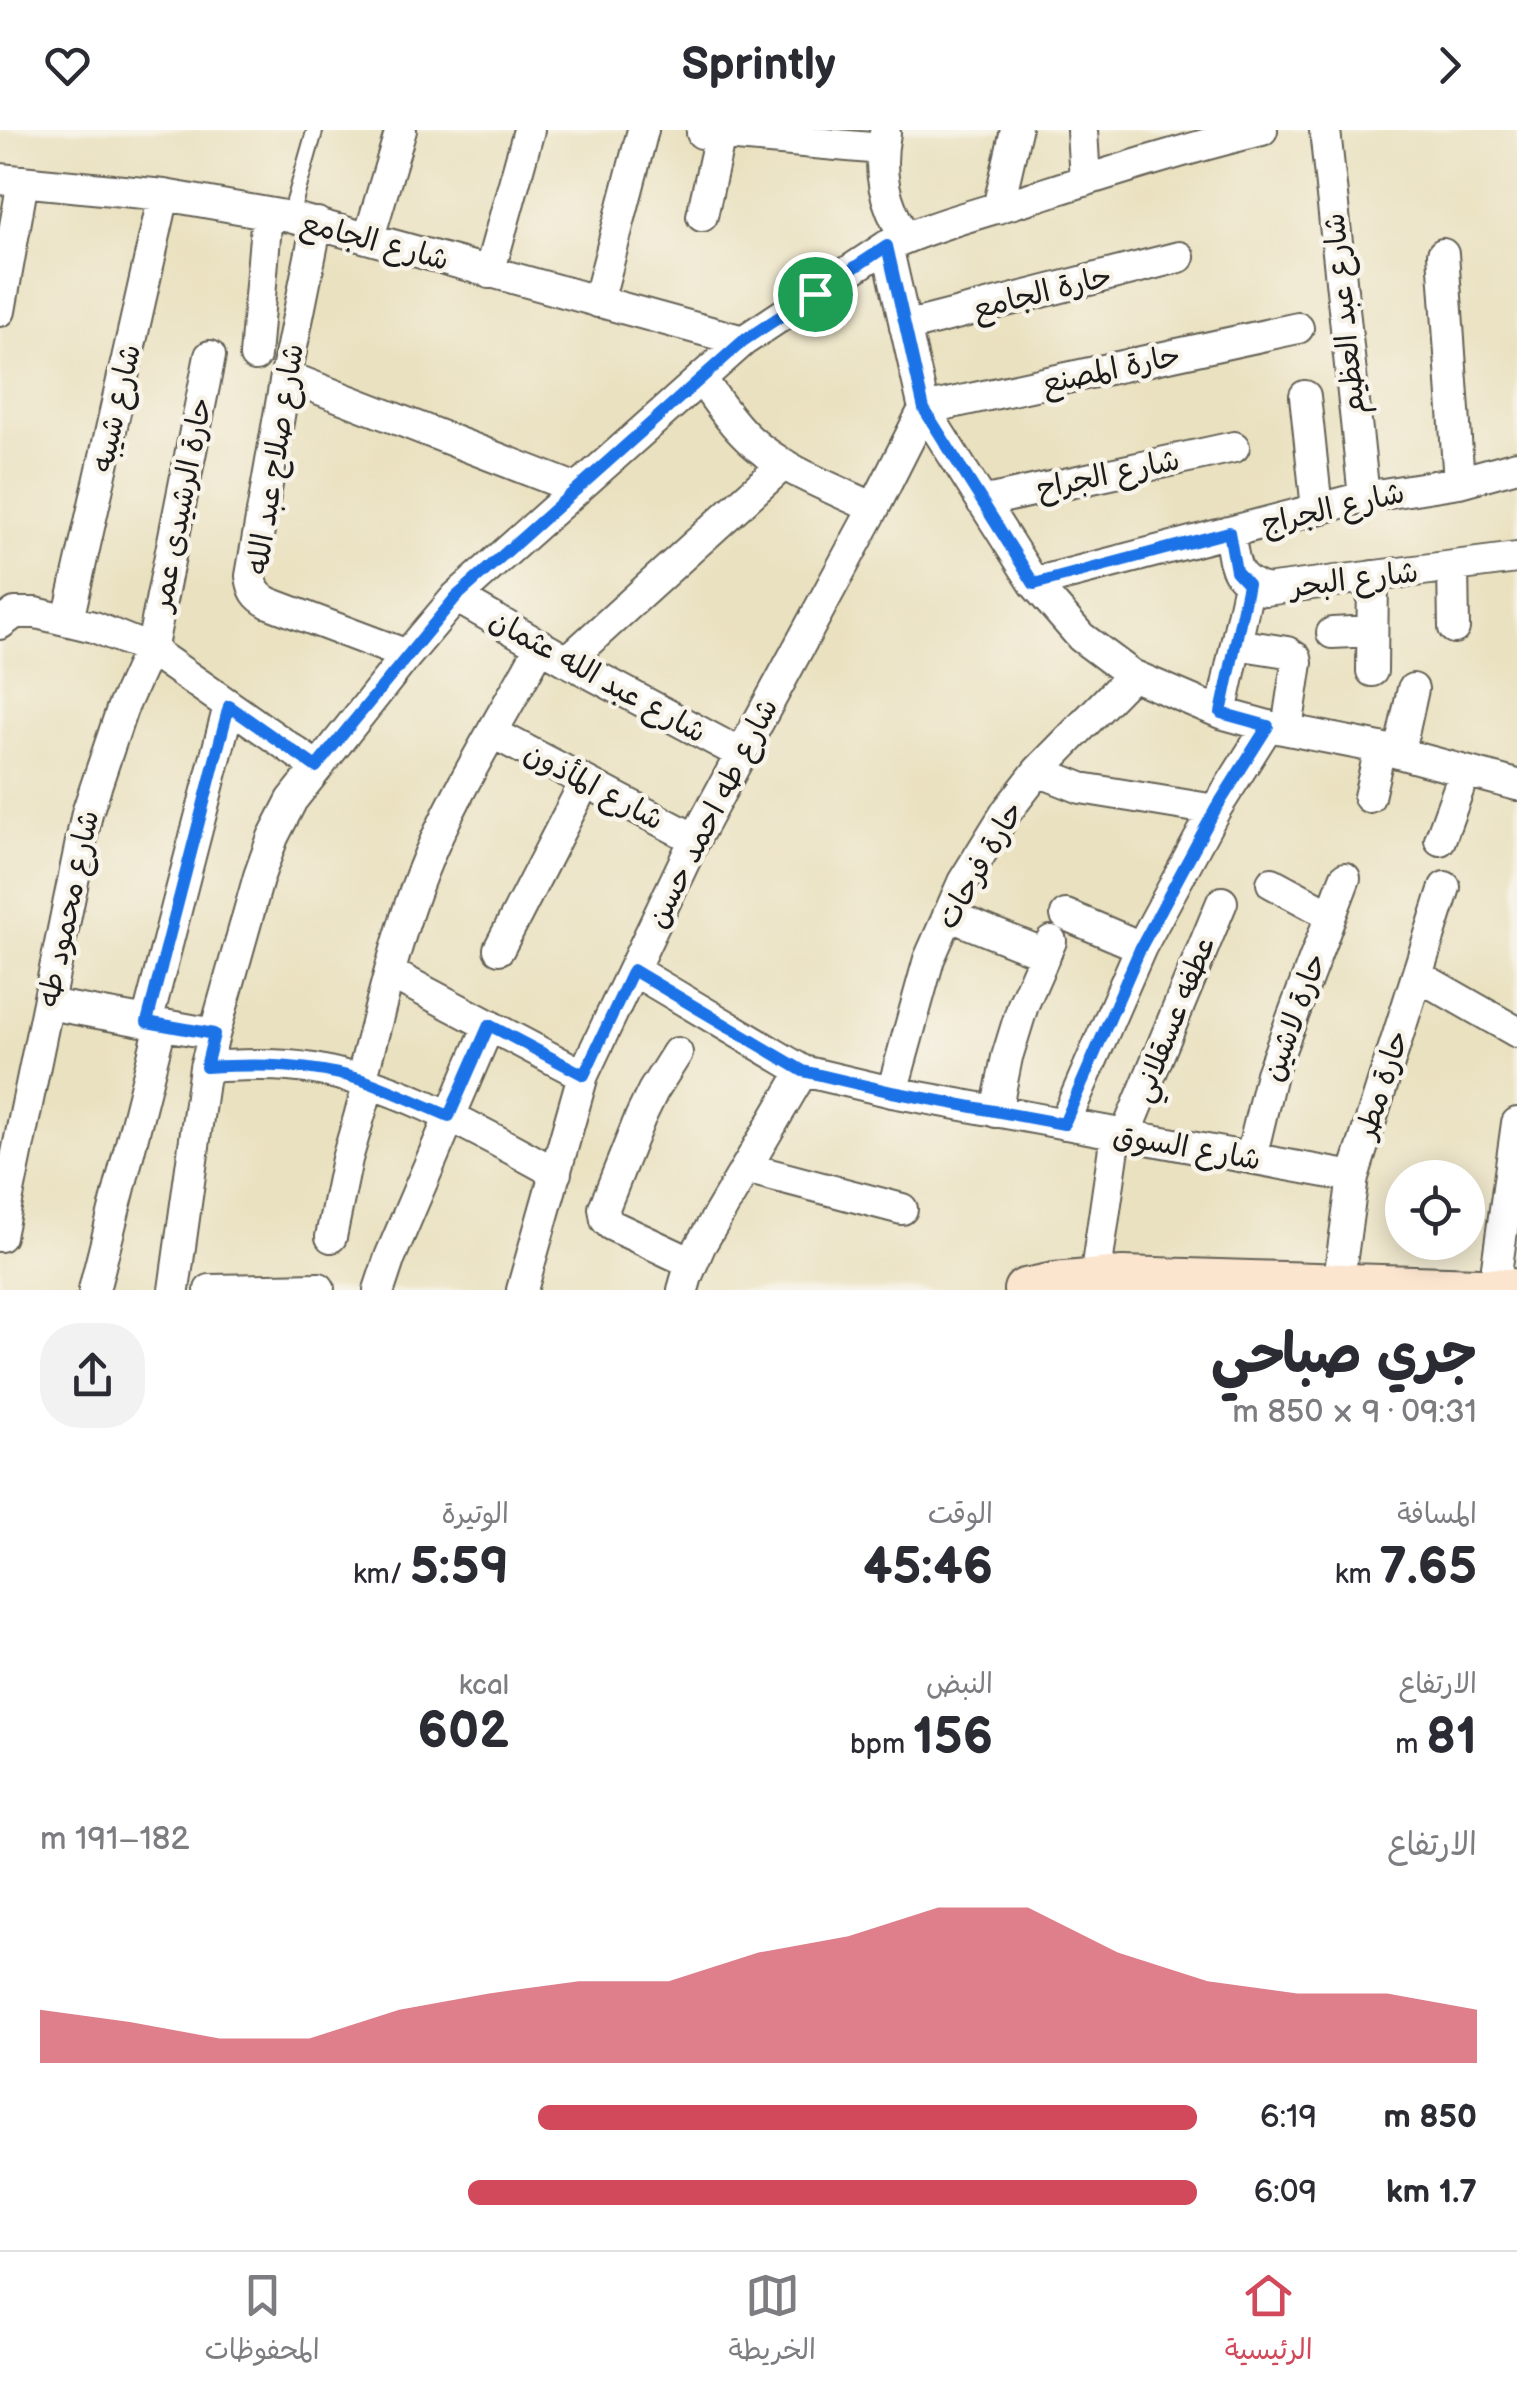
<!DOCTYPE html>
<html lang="ar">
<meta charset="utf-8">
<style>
:root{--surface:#fff;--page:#f2f2f3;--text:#2b2b33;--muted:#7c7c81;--line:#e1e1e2;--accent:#d1495b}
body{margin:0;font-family:"Balsamiq Sans","Playpen Sans Arabic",sans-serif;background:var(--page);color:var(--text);direction:rtl;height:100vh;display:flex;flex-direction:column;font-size:38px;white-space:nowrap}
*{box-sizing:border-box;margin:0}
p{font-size:32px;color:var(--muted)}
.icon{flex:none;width:55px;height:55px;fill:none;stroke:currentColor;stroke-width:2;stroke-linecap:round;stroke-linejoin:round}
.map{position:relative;height:1160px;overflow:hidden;direction:ltr}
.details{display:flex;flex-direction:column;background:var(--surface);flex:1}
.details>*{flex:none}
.fabs{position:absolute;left:1385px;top:1030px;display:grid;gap:20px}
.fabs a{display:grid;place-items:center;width:100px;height:100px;border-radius:50%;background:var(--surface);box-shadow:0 5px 25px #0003;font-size:50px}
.pin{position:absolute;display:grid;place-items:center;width:85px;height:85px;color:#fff;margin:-42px;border:5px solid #fff;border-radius:50%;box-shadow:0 2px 10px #0007}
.round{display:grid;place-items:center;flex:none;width:105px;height:105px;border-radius:40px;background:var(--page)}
.overview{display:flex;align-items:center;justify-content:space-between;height:170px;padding:0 40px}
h1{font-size:55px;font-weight:700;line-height:75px}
.metrics{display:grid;grid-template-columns:repeat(3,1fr);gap:15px;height:170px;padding:10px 40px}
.metrics div{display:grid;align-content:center}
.metrics b{font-size:50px;font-weight:700}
.metrics small{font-size:28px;font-weight:400}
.metrics p{font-size:28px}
.chart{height:280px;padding:20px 40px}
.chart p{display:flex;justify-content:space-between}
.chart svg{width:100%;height:180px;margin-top:10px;fill:var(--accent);opacity:.7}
ul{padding:0 40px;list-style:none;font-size:32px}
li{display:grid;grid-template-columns:160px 120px 1fr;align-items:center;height:75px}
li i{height:25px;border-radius:12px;background:var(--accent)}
header{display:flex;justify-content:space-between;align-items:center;height:130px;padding:0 40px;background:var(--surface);font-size:45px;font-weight:700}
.menu{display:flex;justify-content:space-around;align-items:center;height:140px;border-top:2px solid var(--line);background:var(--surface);font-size:28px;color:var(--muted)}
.menu a{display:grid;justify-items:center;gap:5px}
.menu .active{color:var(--accent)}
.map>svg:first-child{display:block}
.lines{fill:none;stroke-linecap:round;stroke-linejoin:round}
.lane-casing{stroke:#646155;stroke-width:19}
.street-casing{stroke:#646155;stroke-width:34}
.secondary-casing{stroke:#646155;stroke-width:46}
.lane{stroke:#fff;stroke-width:15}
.street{stroke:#fff;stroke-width:30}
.secondary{stroke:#fbe5cf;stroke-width:42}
.route-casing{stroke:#fff;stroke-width:20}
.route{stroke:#1a73e8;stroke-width:12}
.labels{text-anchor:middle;stroke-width:9;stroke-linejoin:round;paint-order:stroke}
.street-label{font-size:30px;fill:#1c1c1c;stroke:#f7f3e8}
</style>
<header><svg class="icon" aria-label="forward" viewBox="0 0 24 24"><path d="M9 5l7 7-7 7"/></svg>Sprintly<svg class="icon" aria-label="heart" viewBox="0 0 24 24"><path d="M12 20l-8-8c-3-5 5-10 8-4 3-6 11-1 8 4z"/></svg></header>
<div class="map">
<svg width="1517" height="1160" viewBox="0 0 1517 1160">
<rect width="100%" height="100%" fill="#f7f3e8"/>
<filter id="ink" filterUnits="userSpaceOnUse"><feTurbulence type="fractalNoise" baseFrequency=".01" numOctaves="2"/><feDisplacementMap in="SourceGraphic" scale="20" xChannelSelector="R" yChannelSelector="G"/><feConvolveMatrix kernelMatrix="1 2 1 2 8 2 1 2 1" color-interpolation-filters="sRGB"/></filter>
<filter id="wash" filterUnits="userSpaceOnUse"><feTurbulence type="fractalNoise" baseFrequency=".0048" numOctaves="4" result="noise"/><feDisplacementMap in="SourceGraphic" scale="40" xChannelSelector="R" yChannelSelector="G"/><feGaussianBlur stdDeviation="2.25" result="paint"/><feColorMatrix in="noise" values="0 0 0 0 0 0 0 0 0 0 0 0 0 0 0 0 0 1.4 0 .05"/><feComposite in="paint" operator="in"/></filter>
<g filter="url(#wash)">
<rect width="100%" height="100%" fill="#eae1c0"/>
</g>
<g filter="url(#ink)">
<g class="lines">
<g class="lane-casing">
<path id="lane" d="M 290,87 L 315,0"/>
</g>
<g class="street-casing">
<path id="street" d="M 1082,0 L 1085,51
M 1325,0 L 1364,367
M 702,3 L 882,19
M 885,3 C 877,44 885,72 905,108
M 0,49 L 164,65 L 290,87 L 743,211
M 998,78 L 1016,0
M 702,86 L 720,5
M 317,93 L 286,246 L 251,446 C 253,460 256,466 269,473 L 407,525
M 369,107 L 401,0
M 887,116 L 924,279 L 1034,453 L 1081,507 L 1132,545 L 1221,583 L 1268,596 L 1380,618 L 1517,655
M 1443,124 L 1459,352
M 489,143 L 529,0
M 598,172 L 643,0
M 0,181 L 23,51
M 905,197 L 1179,127
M 255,226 L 267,83
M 286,246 L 577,359
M 701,249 C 716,269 731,293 750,310 C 784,341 833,358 874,378
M 1305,266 L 1317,379
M 982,372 L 1234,317
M 1229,402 C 1235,434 1232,448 1265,460 L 1517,428
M 1453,437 L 1454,498
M 1034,453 L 1364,367 L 1459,352 L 1517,336
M 456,467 L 567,531 L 741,624
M 68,490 L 164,65
M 0,494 L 15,483 L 36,483 L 94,497 L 149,519 L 317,637
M 1332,503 L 1372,501
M 1236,514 L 1287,522 L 1296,528 L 1297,533 L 1287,599
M 151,521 L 210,226
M 567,531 L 784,334
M 1372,541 L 1373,446
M 1221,583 L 1249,454
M 493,603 L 695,709
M 1399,623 L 1413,559
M 1038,641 L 1081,658 L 1215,680
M 1369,667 L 1380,618
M 1440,710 L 1465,641
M 1272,753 L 1331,785
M 948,785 L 1045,824
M 1066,785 L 1141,817
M 499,819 L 585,652
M 633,840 L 803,941 L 892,962 L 1353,1047
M 390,843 L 583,945
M 1417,845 L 1517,902
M 48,874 L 214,904
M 147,892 L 229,576
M 677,923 L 653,961 L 640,988 L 604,1078 L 606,1090 L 611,1095 L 692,1133
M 205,937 C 242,935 278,933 314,939 C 401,955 479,1001 556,1043
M 361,950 C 380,882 395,811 421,745 C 452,665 500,591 541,515
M 892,962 L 929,829 L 963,752 L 1007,681 L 1038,641 L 1132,545
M 996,982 L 1007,927 L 1023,875 L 1051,811
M 1064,994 L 1141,817 L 1215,680 L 1268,596
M 1125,1006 L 1222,772
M 1251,1028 L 1271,944 L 1345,748
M 746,1038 L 902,1079
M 0,1106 L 87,683 L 122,579 L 149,519
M 331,1107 L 347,1029 L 369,953
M 1095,1149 L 1116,1004
M 1338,1156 L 1353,1047 L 1445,757
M 1494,1158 L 1517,993
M 94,1160 L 161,895
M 174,1160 L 205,937 L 259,746 L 273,707 L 292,670 L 407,525 L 456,467 L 743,211 L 887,116 C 933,95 984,82 1033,67 C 1109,43 1184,19 1262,0
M 210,1160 L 319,1158
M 379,1160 L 390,1127 L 489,895
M 522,1160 L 583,945 L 695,709 L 874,378 L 924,279 L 1298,198
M 683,1160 L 687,1146 L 700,1116 L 803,941"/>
</g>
<g class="secondary-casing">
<path id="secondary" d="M 1025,1160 L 1054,1154 L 1123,1148 L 1512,1160"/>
</g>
<use href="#lane" class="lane"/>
<use href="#street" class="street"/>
<use href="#secondary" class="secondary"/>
</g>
</g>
<g class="lines" filter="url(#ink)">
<g class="route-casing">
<path id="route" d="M 887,116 L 924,279 L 1034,454 L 1229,402 L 1236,441 L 1248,454 L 1221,583 L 1268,596 L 1215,680 L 1141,817 L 1064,994 L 892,962 L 803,941 L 633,840 L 584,945 L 489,895 L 449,986 C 420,974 391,960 362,950 C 311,934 258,934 206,937 L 214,904 L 147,892 L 229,576 L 316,637 L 456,467 L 743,211 Z"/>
</g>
<use href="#route" class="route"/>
</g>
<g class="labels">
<g class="street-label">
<text transform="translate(375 111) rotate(15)" y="10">شارع الجامع</text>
<text transform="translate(1042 162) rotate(-14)" y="10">حارة الجامع</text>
<text transform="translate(1344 184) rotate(-96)" y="10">شارع عبد العظيم</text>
<text transform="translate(1111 239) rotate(-12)" y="10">حارة المصنع</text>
<text transform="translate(116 278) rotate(-77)" y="10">شارع شيبه</text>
<text transform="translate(275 329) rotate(-81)" y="10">شارع صلاح عبد الله</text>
<text transform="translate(1108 344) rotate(-12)" y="10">شارع الجراح</text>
<text transform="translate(181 374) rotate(-79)" y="10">حارة الرشيدى عمر</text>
<text transform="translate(1333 378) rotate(-13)" y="10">شارع الجراج</text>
<text transform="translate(1354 449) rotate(-7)" y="10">شارع البحر</text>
<text transform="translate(598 546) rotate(29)" y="10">شارع عبد الله عثمان</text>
<text transform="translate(594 656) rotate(28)" y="10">شارع المأذون</text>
<text transform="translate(712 683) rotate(-63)" y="10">شارع طه احمد حسن</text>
<text transform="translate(980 735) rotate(-60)" y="10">حارة فرحات</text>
<text transform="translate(68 779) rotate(-78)" y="10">شارع محمود طه</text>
<text transform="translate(1294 887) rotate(-70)" y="10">حارة لاشين</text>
<text transform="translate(1173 889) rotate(-68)" y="10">عطفه عسقلاني</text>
<text transform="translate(1382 954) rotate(-72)" y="10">حارة مطر</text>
<text transform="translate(1187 1017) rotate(10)" y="10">شارع السوق</text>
</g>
</g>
</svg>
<div class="fabs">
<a><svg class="icon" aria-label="locate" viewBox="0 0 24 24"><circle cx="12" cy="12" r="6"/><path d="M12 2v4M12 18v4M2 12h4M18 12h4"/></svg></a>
</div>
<div class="pin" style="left:815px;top:164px;background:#1e9e55"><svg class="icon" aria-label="arrive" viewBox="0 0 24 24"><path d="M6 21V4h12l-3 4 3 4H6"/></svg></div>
</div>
<section class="details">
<div class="overview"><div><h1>جري صباحي</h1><p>09:31 · 9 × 850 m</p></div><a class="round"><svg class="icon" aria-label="share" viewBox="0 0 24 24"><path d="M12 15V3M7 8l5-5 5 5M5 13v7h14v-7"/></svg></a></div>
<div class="metrics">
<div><p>المسافة</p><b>7.65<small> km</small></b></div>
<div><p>الوقت</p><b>45:46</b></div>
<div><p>الوتيرة</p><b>5:59<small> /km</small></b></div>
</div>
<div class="metrics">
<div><p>الارتفاع</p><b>81<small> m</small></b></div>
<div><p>النبض</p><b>156<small> bpm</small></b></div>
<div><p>kcal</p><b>602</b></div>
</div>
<div class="chart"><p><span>الارتفاع</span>182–191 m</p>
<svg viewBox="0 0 160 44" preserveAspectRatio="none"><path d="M0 44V31L10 34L20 38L30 38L40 31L50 27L60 24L70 24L80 17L90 13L100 6L110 6L120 17L130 24L140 27L150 27L160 31V44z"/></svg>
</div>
<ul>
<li><b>850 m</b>6:19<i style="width:57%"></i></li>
<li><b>1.7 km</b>6:09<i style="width:63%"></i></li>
</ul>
</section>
<nav class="menu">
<a class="active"><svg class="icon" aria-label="home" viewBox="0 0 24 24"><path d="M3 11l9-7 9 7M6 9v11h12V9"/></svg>الرئيسية</a>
<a><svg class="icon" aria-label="map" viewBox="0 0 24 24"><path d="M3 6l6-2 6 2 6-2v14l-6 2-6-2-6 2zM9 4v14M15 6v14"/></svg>الخريطة</a>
<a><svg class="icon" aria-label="saved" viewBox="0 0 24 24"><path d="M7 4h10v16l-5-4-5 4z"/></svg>المحفوظات</a>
</nav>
